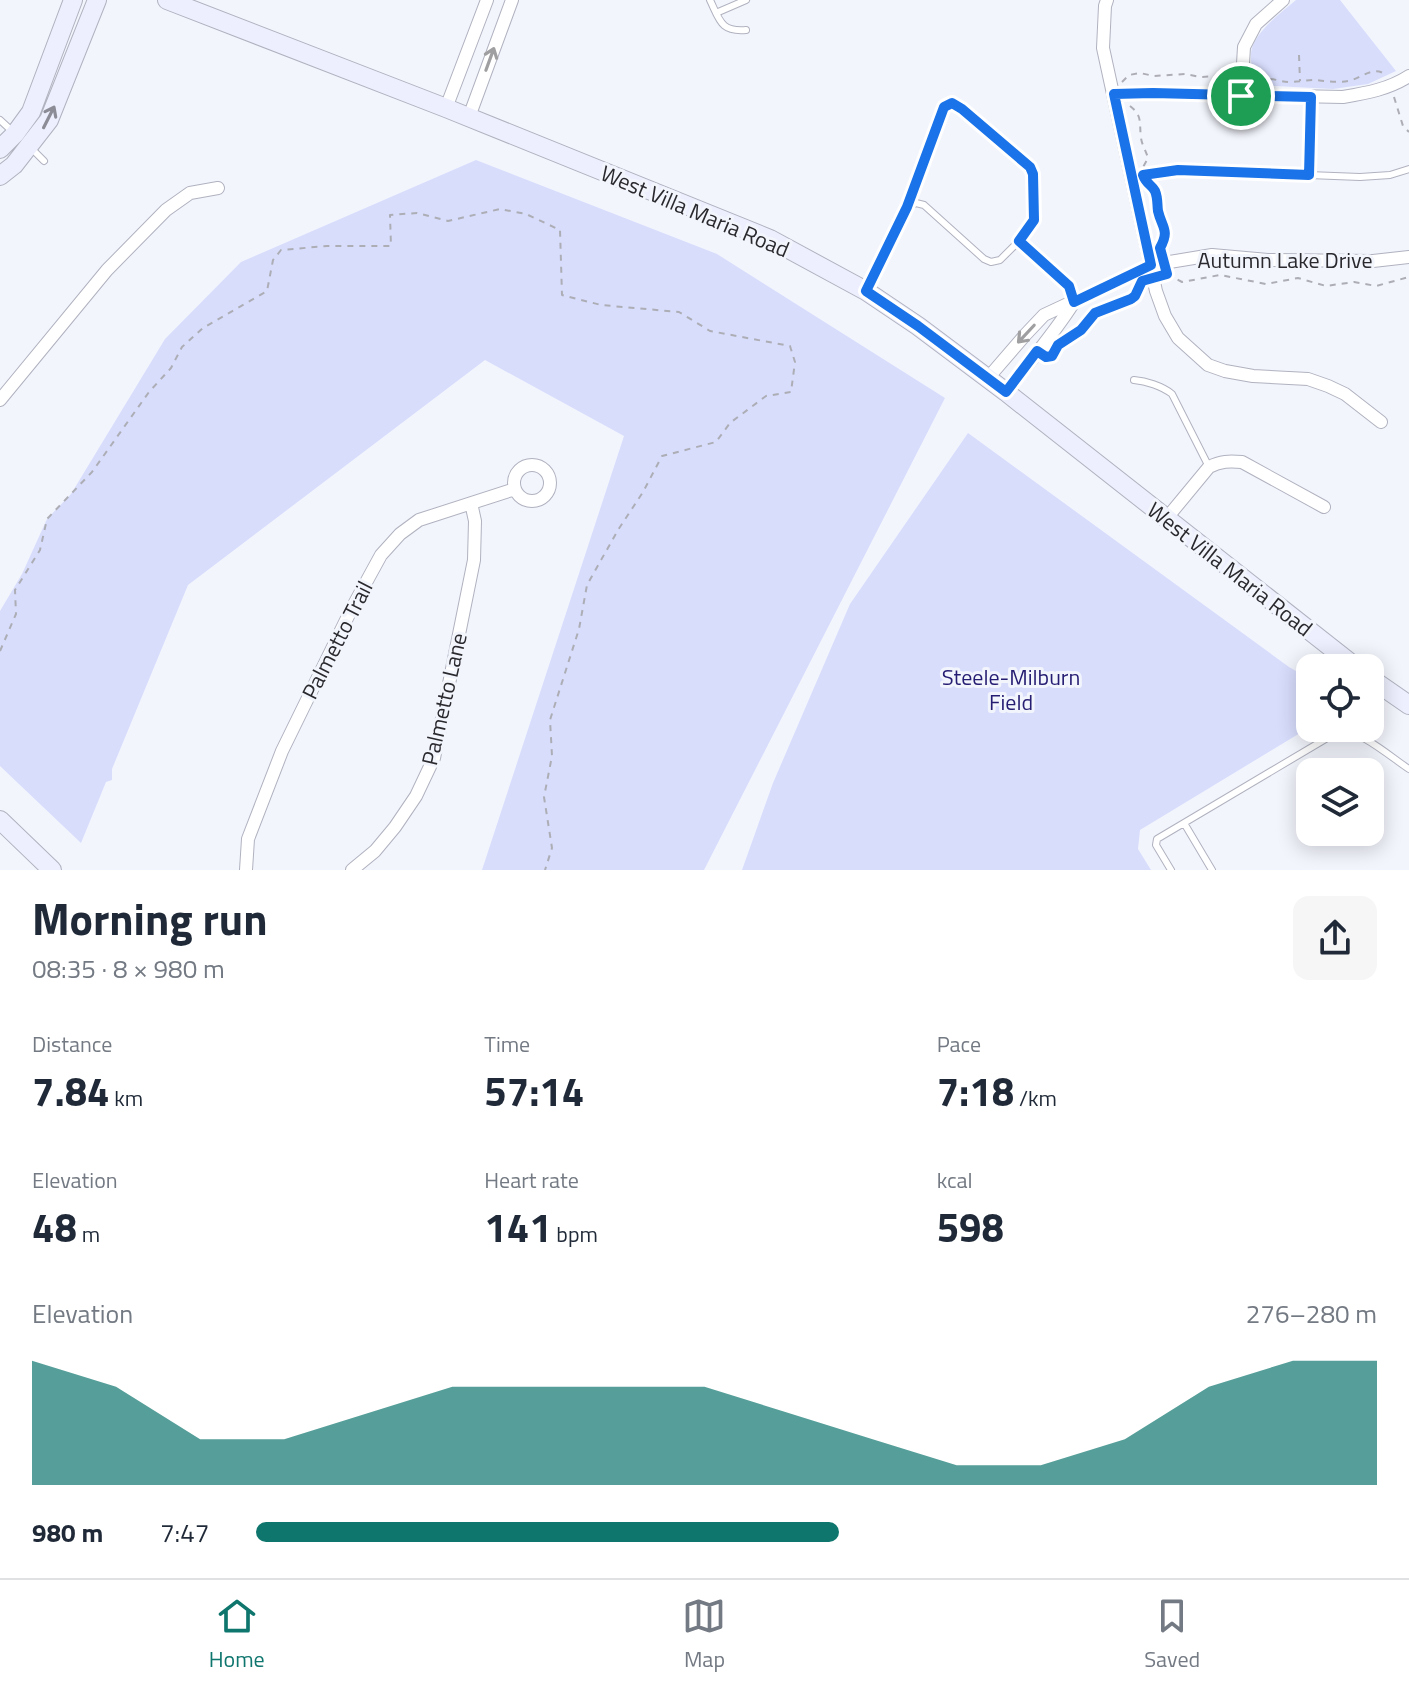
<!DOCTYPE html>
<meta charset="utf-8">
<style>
:root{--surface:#fff;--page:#f6f6f7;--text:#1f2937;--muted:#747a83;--line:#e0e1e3;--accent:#0f766e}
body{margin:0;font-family:"Titillium Web",sans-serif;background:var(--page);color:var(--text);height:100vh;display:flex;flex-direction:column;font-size:30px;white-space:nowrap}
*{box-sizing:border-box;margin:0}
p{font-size:26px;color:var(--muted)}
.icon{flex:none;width:44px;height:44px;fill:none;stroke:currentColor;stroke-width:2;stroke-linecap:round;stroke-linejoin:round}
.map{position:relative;height:870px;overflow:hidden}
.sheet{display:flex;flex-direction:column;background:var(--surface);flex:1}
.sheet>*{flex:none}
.buttons{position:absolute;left:1296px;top:654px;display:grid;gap:16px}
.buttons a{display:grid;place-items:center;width:88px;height:88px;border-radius:16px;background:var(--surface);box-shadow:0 4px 20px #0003;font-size:40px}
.pin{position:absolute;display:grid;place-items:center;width:68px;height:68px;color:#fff;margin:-34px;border:4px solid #fff;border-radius:50%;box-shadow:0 2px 8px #0007}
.round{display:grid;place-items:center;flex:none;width:84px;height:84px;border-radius:16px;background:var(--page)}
.head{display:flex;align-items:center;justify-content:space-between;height:136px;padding:0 32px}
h1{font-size:44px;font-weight:700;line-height:60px}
.metrics{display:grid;grid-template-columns:repeat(3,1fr);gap:12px;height:136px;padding:8px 32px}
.metrics div{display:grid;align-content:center}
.metrics b{font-size:40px;font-weight:700}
.metrics small{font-size:22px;font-weight:400}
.metrics p{font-size:22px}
.chart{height:224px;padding:16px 32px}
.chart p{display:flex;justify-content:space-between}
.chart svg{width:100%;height:144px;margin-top:8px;fill:var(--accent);opacity:.7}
ul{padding:0 32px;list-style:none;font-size:26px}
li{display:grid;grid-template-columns:128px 96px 1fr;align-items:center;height:60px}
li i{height:20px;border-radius:10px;background:var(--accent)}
.tabs{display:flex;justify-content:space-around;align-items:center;height:112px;border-top:2px solid var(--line);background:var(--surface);font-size:22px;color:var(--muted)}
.tabs a{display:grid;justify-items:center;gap:4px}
.tabs .selected{color:var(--accent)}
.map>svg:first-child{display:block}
.green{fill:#d8ddfc}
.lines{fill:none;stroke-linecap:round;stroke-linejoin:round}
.lane-casing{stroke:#b0b2bf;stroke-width:8}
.street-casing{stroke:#b0b2bf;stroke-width:14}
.secondary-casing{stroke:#b0b2bf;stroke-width:20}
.path{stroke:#adaeb5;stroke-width:2;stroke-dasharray:6 6;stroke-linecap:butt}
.lane{stroke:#fff;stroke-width:6}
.street{stroke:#fff;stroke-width:12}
.secondary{stroke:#edeffe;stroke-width:18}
.oneway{stroke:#9f9fa1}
.oneway2{stroke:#8b8c96}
.route-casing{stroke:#fff;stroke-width:16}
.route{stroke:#1a73e8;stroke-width:10}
.labels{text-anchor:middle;stroke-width:6;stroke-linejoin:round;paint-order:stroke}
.street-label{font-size:22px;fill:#29292e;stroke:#f3f5fd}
.park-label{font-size:22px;fill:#251d72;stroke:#f3f5fd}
</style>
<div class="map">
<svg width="1409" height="870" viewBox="0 0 1409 870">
<rect width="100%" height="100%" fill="#f3f5fd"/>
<path class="green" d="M 1296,0 L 1340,0 L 1396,71 L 1368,84 L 1333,89 L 1255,85 C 1254,75 1250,63 1251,53 C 1253,33 1282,12 1296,0 Z
M 476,160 L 717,254 L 945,398 L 704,870 L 482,870 L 624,436 L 485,360 L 188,585 L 112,769 L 112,780 L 106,782 L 81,843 L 0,766 L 0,611 L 22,574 L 47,519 L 71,494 L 165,339 L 241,262 Z
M 968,433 L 1289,667 L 1310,679 L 1310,727 L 1140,830 L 1138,849 L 1151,870 L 742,870 L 773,783 L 850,604 Z"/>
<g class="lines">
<g class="lane-casing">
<path id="lane" d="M 710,0 C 720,21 721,32 746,30
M 716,13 L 746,0
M 0,120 L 12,131
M 32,149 L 44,161
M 1309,175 L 1311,97
M 1131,179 L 1178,170 L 1360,177 L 1390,175 L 1409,169
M 907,207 L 944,107 L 952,103 L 962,109 L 1030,167 L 1033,174 L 1034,220 L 1019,241
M 867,288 L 907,207 L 916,203 L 924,205 L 984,259 L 991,262 L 1000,260 L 1019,241 L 1069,286 L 1074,302
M 1134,380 C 1146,381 1162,386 1172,394 L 1209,467
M 1184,823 L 1212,870
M 1171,870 L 1156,845 L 1157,839 L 1339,731 C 1358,728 1392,758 1409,769"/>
</g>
<g class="street-casing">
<path id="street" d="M 1107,0 L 1105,6 L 1103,48 L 1156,291 L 1165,316 L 1178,338 L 1208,365 L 1225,371 L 1253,376 L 1308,379 L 1328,386 L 1345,394 L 1381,422
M 1114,94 L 1153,93 L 1343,97 C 1367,93 1389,89 1409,76
M 1241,96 L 1244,47 L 1256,24 L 1283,0
M 446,108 L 487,0
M 469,117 L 512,0
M 988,378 L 1026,334 L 1044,315 L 1151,265 L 1212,255 L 1268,260 L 1373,261 L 1409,257
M 1006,392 C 1029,362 1054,334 1074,302
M 0,400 L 107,270 L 166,210 L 190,193 L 218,188
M514 483a18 18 0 1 1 36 0a18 18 0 1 1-36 0Z
M 1166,519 L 1209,467 C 1221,461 1229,461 1242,462 L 1324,507
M 246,870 L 248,839 L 282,751 L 352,608 L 381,555 L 400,534 L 419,520 L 515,489
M 352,870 L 375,851 L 395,827 L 416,796 L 434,758 L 474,560 L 475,521 L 471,503"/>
</g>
<g class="secondary-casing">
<path id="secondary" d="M 167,0 L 446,108 L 770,239 L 866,291 L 918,326 L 1006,392 L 1357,668
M 0,149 L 15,134 L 31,112 L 73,0
M 0,176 L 14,165 L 49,120 L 97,0
M 1370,678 L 1409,705
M 0,820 L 52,870"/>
</g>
<path class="path" d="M 1299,55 L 1300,81
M 1122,82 L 1129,75 L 1140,73 L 1154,76 L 1185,74 L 1200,77 L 1219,76 L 1230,82
M 1259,82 C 1270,75 1277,82 1290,82 C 1298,82 1307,80 1315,80 C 1326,81 1337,83 1348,81 C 1360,79 1371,67 1383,73
M 1394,97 L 1403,126 L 1409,132
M 1130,106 C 1143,116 1139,123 1141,138 C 1142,145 1146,151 1148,158 L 1142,169
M 1149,185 C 1157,193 1156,199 1158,210 C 1161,227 1171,229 1160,248 L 1161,253
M 1167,274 L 1182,282 L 1220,275 L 1266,284 L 1298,278 L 1326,286 L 1354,282 L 1376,286 L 1409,277
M 1061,343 L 1081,330 L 1095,313 L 1131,299 L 1135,296 L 1142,282
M 0,651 L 16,614 L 15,590 L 40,550 L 47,519 L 92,472 L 149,392 L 171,368 L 182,347 L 203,328 L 267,291 L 273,260 L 281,250 L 327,246 L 391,246 L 390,215 L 417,213 L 448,221 L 500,209 L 526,214 L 560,230 L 562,295 L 601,305 L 679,312 L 710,331 L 790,346 L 795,362 L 791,392 L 766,396 L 730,423 L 716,442 L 662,456 L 643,492 L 618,530 L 587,585 L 579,629 L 550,720 L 552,756 L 544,797 L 552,848 L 545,870"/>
<use href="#lane" class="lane"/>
<use href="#street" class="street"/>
<use href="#secondary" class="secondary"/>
</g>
<defs><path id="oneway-shaft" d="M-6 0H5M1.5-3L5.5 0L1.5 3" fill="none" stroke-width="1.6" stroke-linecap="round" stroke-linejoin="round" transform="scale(2)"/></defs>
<g class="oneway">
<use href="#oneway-shaft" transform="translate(490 59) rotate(-70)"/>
<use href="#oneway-shaft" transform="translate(1026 334) rotate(133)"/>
</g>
<use class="oneway2" href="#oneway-shaft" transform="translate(49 117) rotate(-63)"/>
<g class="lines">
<g class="route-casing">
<path id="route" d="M 1153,93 L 1311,97 L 1309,175 L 1178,170 L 1143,175 C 1146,184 1151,184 1155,191 C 1158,198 1157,204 1158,211 C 1162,228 1170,230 1160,248 L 1167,274 L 1142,281 L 1135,296 L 1131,299 L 1095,313 L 1081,330 L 1058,345 L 1052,356 L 1046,357 L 1037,351 L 1006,392 L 918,326 L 866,291 L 907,207 L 944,107 L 952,103 L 962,109 L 1030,167 L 1033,174 L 1034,220 L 1019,241 L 1069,286 L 1074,302 L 1151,265 L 1114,94 Z"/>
</g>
<use href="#route" class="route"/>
</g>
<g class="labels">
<g class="street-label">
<text transform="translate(695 211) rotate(23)" y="8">West Villa Maria Road</text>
<text x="1285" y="268">Autumn Lake Drive</text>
<text transform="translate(1230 569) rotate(38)" y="8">West Villa Maria Road</text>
<text transform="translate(337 640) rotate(-63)" y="8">Palmetto Trail</text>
<text transform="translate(444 699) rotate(-77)" y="8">Palmetto Lane</text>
</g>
<g class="park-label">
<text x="1011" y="685">Steele-Milburn<tspan x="1011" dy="25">Field</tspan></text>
</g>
</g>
</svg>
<div class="buttons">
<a><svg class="icon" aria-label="locate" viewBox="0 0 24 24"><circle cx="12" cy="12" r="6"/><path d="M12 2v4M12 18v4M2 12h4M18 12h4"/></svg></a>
<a><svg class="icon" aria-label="layers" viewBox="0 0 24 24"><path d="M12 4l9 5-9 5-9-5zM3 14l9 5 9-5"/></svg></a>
</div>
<div class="pin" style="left:1241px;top:96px;background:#1e9e55"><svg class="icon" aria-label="arrive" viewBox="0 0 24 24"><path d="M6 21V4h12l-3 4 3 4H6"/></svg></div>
</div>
<section class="sheet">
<div class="head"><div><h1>Morning run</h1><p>08:35 · 8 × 980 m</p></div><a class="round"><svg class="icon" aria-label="share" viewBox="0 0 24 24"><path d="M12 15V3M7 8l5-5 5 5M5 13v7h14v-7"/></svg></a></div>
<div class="metrics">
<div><p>Distance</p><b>7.84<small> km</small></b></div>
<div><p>Time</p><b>57:14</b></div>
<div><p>Pace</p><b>7:18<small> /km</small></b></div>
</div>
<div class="metrics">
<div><p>Elevation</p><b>48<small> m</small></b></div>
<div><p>Heart rate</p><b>141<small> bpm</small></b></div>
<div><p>kcal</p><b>598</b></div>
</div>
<div class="chart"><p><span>Elevation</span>276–280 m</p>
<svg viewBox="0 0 160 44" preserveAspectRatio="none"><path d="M0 44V6L10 14L20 30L30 30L40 22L50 14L60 14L70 14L80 14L90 22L100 30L110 38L120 38L130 30L140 14L150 6L160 6V44z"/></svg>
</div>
<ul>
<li><b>980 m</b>7:47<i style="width:52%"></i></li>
</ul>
</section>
<nav class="tabs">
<a class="selected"><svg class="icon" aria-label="home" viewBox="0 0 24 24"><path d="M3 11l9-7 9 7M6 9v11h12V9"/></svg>Home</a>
<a><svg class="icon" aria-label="map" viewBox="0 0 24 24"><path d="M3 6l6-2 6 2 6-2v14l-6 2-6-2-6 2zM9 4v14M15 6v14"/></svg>Map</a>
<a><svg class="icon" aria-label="saved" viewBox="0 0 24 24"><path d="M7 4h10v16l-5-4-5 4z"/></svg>Saved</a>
</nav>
